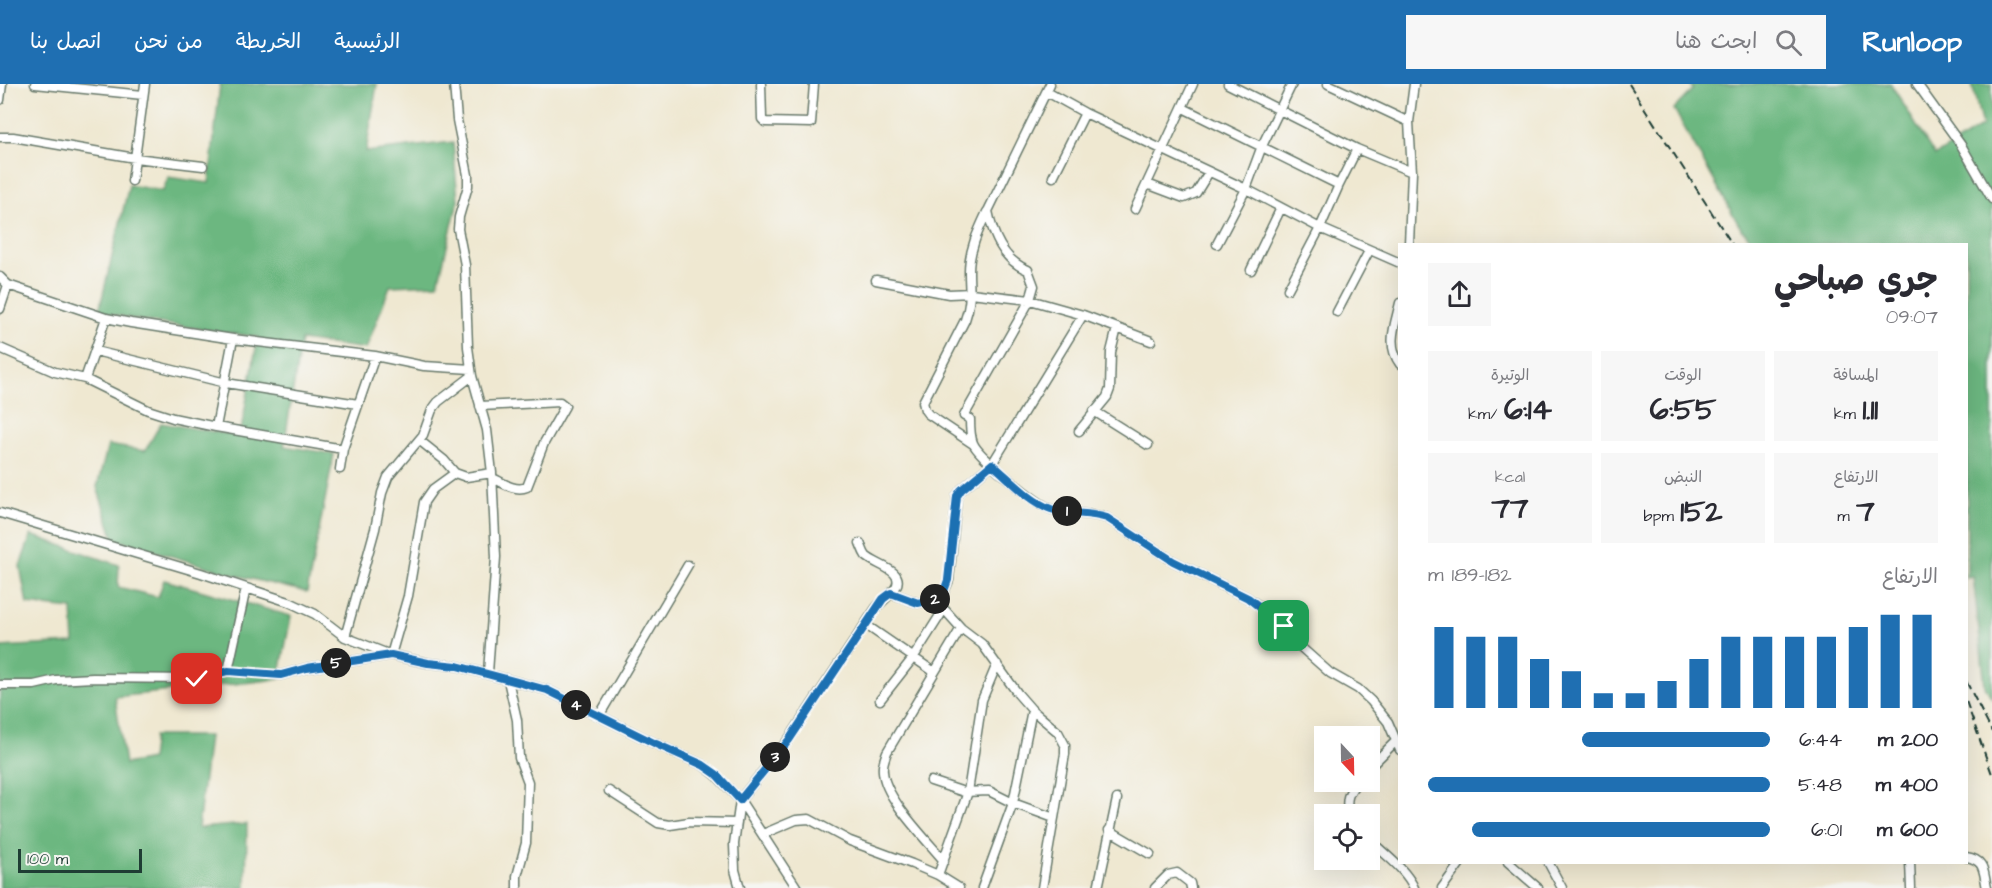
<!DOCTYPE html>
<html lang="ar">
<meta charset="utf-8">
<style>
:root{--surface:#fff;--page:#f7f7f7;--text:#2b2b33;--muted:#7c7c81;--accent:#1f6fb2}
body{margin:0;font-family:"Architects Daughter","Playpen Sans Arabic",sans-serif;background:var(--page);color:var(--text);direction:rtl;height:100vh;display:flex;flex-direction:column;font-size:22px;white-space:nowrap}
*{box-sizing:border-box;margin:0}
p{font-size:20px;color:var(--muted)}
.icon{flex:none;width:33px;height:33px;fill:none;stroke:currentColor;stroke-width:2;stroke-linecap:round;stroke-linejoin:round}
.map{position:relative;flex:1;overflow:hidden;direction:ltr}
.panel{position:absolute;left:1398px;top:159px;width:570px;height:621px;display:flex;flex-direction:column;background:var(--surface);border-radius:0px;box-shadow:0 6px 24px #0002;direction:rtl}
.panel>*{flex:none}
.needle{width:39px;rotate:158deg}
.controls{position:absolute;left:1314px;top:642px;display:grid;gap:12px}
.controls a{display:grid;place-items:center;width:66px;height:66px;border-radius:0px;background:var(--surface);box-shadow:0 6px 24px #0002;font-size:30px}
.scale{position:absolute;left:18px;bottom:15px;width:124px;box-sizing:border-box;padding-left:6px;border:3px solid #1f3d34;border-top:0;font-size:16px;line-height:21px;white-space:nowrap;color:#1f3d34;-webkit-text-stroke:4px #f6f6f2;paint-order:stroke}
.pin{position:absolute;display:grid;place-items:center;width:51px;height:51px;color:#fff;margin:-26px;border-radius:12px;box-shadow:0 3px 9px #0006}
.km{position:absolute;width:30px;height:30px;margin:-15px;border-radius:50%;background:#222;color:#fff;font-size:16px;line-height:30px;text-align:center}
.round{display:grid;place-items:center;flex:none;width:63px;height:63px;border-radius:0px;background:var(--page)}
.summary{display:flex;align-items:center;justify-content:space-between;height:102px;padding:0 30px}
h1{font-size:33px;font-weight:700;line-height:45px}
.stats{display:grid;grid-template-columns:repeat(3,1fr);gap:9px;height:102px;padding:6px 30px}
.stats div{display:grid;align-content:center;border-radius:0px;background:var(--page);text-align:center}
.stats b{font-size:30px;font-weight:700}
.stats small{font-size:16px;font-weight:400}
.stats p{font-size:16px}
.chart{height:168px;padding:12px 30px}
.chart p{display:flex;justify-content:space-between}
.chart svg{width:100%;height:108px;margin-top:6px;stroke:var(--accent);stroke-width:6}
ul{padding:0 30px;list-style:none;font-size:20px}
li{display:grid;grid-template-columns:96px 72px 1fr;align-items:center;height:45px}
li i{height:15px;border-radius:8px;background:var(--accent)}
header{display:flex;align-items:center;gap:36px;box-sizing:border-box;height:84px;padding:0 30px;background:var(--accent);color:#fff}
header strong{font-size:28px}
nav{display:flex;gap:33px;margin-inline-start:auto;font-size:21px}
.search{width:420px;height:54px;background:var(--page);display:flex;align-items:center;gap:15px;box-sizing:border-box;padding:0 21px;border-radius:0px;color:var(--muted);font-size:22px}
.map>svg:first-child{display:block}
.forest{fill:#6cb780;stroke:#467a5a;stroke-width:1.5}
.lines{fill:none;stroke-linecap:round;stroke-linejoin:round}
.street-casing{stroke:#68796b;stroke-width:11}
.street{stroke:#fff;stroke-width:8}
.rail{stroke:#1f3d34;stroke-width:2;stroke-dasharray:9 4.5;stroke-linecap:butt}
.route-casing{stroke:#fff;stroke-width:12}
.route{stroke:#1f6fb2;stroke-width:8}
</style>
<header>
<strong>Runloop</strong>
<div class="search"><svg class="icon" aria-label="search" viewBox="0 0 24 24"><circle cx="10" cy="10" r="6"/><path d="M15 15l6 6"/></svg>ابحث هنا</div>
<nav><a>الرئيسية</a><a>الخريطة</a><a>من نحن</a><a>اتصل بنا</a></nav>
</header>
<div class="map">
<svg width="1992" height="804" viewBox="0 0 1992 804">
<rect width="100%" height="100%" fill="#f6f6f2"/>
<filter id="ink" filterUnits="userSpaceOnUse"><feTurbulence type="fractalNoise" baseFrequency=".0167" numOctaves="2"/><feDisplacementMap in="SourceGraphic" scale="12" xChannelSelector="R" yChannelSelector="G"/><feConvolveMatrix kernelMatrix="1 2 1 2 8 2 1 2 1" color-interpolation-filters="sRGB"/></filter>
<filter id="wash" filterUnits="userSpaceOnUse"><feTurbulence type="fractalNoise" baseFrequency=".008" numOctaves="4" result="noise"/><feDisplacementMap in="SourceGraphic" scale="24" xChannelSelector="R" yChannelSelector="G"/><feGaussianBlur stdDeviation="1.35" result="paint"/><feColorMatrix in="noise" values="0 0 0 0 0 0 0 0 0 0 0 0 0 0 0 0 0 1.4 0 .05"/><feComposite in="paint" operator="in"/></filter>
<g filter="url(#wash)">
<rect width="100%" height="100%" fill="#efe8d1"/>
<path class="forest" d="M 220,0 L 377,0 L 366,68 L 453,58 L 458,117 L 438,200 L 390,202 L 366,265 L 301,256 L 284,362 L 334,370 L 307,508 L 235,491 L 114,455 L 97,403 L 108,361 L 145,367 L 161,339 L 240,352 L 258,253 L 138,236 L 99,227 L 129,101 L 163,107 L 168,93 L 209,99 Z
M 1690,0 L 1891,0 L 1935,72 L 1982,42 L 1972,0 L 1992,0 L 1992,615 L 1985,602 L 1973,493 L 1967,494 L 1966,160 L 1755,160 L 1740,143 L 1674,25 L 1693,5 Z
M 31,451 L 119,481 L 118,503 L 158,513 L 164,496 L 291,532 L 279,595 L 115,613 L 125,680 L 151,675 L 154,652 L 209,652 L 198,744 L 247,740 L 246,804 L 0,804 L 0,563 L 74,559 L 72,525 L 27,520 L 20,482 Z"/>
</g>
<g filter="url(#ink)">
<g class="lines">
<g class="street-casing">
<path id="street" d="M 35,0 L 143,11
M 454,0 L 457,36 L 468,91 L 468,102 L 459,133 L 458,145 L 465,181 L 468,263 L 472,292 L 487,346 L 492,389 L 496,473 L 488,589
M 761,0 L 762,35 L 765,38 L 811,39 L 814,0
M 1050,0 L 988,127 C 993,152 1004,177 1028,186 L 1034,202 L 1030,216 L 964,332 L 970,335 C 970,343 970,352 973,359 C 978,372 1037,420 1051,425 C 1069,431 1089,428 1107,434 L 1173,477 L 1248,514 L 1269,529 L 1284,542 L 1295,558 L 1330,589 L 1358,605 L 1371,617 L 1388,638 L 1400,666
M 1228,0 L 1357,65 L 1412,88
M 1328,0 L 1409,38
M 1917,0 L 1961,61 L 1992,115
M 1047,8 L 1085,29 L 1246,105 L 1320,144 L 1400,179
M 0,16 L 2,0
M 1183,24 L 1339,101 L 1320,144 L 1288,205
M 0,53 L 13,53 L 135,74 L 203,82
M 1053,93 L 1085,29
M 132,97 L 145,0
M 1147,100 L 1184,114 L 1196,109 L 1209,88
M 1339,101 L 1357,65
M 1135,125 L 1193,0
M 1217,160 L 1246,105 L 1262,62 L 1292,0
M 1409,160 L 1412,88 L 1409,38 L 1414,0
M 1251,186 L 1281,124
M 0,193 L 8,201 L 106,234 L 131,239 L 233,255 L 375,272 L 424,282 L 471,285
M 876,196 L 949,210 L 971,209 L 1030,216 L 1083,231 L 1151,257
M 1400,219 C 1395,241 1386,261 1400,280
M 0,225 L 8,201
M 1337,228 L 1369,167
M 0,264 L 55,288 L 85,295 L 148,326 L 173,334 L 216,343 L 343,365
M 95,267 L 226,299 L 358,320
M 85,295 L 106,234
M 480,322 L 560,318 L 565,322 L 544,359 L 527,403 C 515,408 503,399 493,394
M 1094,327 L 1148,361
M 216,343 L 233,255
M 1079,347 L 1107,313 L 1110,305 L 1111,268 L 1117,244
M 419,356 L 444,376 L 455,389 L 466,393 L 492,389
M 973,360 L 928,330 L 925,326 L 923,318 L 965,236 C 972,217 969,207 969,188 C 969,166 978,147 987,128
M 340,385 L 343,365 L 375,272
M 0,429 L 201,489 L 289,518 L 315,530 L 345,553 L 391,571 L 428,579 L 457,582 L 547,606 L 656,660 L 703,681 L 715,690 L 740,716 L 797,804
M 891,509 L 918,519 L 935,515 L 943,510 L 949,496 L 957,412 L 961,406 L 992,380 L 1083,231
M 935,515 L 961,544 L 982,560 L 1018,610 L 1032,626 L 1058,648 L 1065,661 L 1065,670 L 1042,804
M 866,541 L 933,587
M 345,553 L 375,445 L 382,409 L 388,393 L 423,351 L 432,326 L 438,318 L 472,292
M 228,587 L 246,504
M 508,596 L 517,636 L 519,674 L 528,698 L 526,759 L 517,792 L 517,804
M 0,601 L 34,601 L 56,596 L 93,594 L 197,595 L 228,587 L 281,591 L 307,584 L 391,571 L 408,512 L 424,418 L 433,405 L 455,389
M 880,616 L 913,574 L 944,525
M 599,632 L 688,481
M 1370,683 L 1395,658
M 931,697 L 964,708 L 989,707 L 1013,719 L 1054,734
M 609,707 L 658,739 L 670,741 L 689,738 L 737,739
M 1349,730 C 1345,716 1348,709 1357,698
M 1109,746 L 1150,770
M 763,750 L 796,736 L 809,735 L 850,757 L 912,780 L 938,791 L 959,804
M 1370,756 C 1384,770 1406,785 1414,804
M 1966,773 C 1986,776 1983,788 1987,804
M 944,777 C 927,756 884,714 883,687 C 882,680 885,674 887,668 L 961,544
M 1508,778 L 1538,804
M 1548,778 L 1562,804
M 1910,778 L 1911,804
M 938,791 L 968,708 L 982,616 L 997,580
M 740,804 L 735,786 L 734,760 L 740,716 L 789,655 L 876,524 C 882,517 891,511 896,503 C 905,486 875,481 866,472 C 863,468 862,463 860,459
M 982,804 L 1013,719 L 1032,626
M 1098,804 L 1117,715
M 1155,804 L 1168,791 L 1177,789 L 1190,799 L 1191,804
M 1442,804 L 1461,778"/>
</g>
<use href="#street" class="street"/>
<path class="rail" d="M 1629,0 L 1732,160
M 1966,597 L 1992,648
M 1966,617 L 1992,690"/>
</g>
</g>
<g class="lines" filter="url(#ink)">
<g class="route-casing">
<path id="route" d="M 197,595 L 228,587 L 281,591 L 307,584 L 391,571 L 428,579 L 457,582 L 547,606 L 656,660 L 703,681 L 716,690 L 740,716 L 789,656 L 883,515 L 891,509 L 918,519 L 934,515 L 943,510 L 948,496 L 957,412 L 961,406 L 992,380 C 1010,395 1029,417 1051,425 C 1069,431 1089,428 1107,434 L 1173,477 L 1248,514 L 1284,542"/>
</g>
<use href="#route" class="route"/>
</g>
</svg>
<div class="controls">
<a><svg class="needle" viewBox="-14 -14 28 28"><path d="M0-13l5 13h-10z" fill="#e53935"/><path d="M0 13l5-13h-10z" fill="#7c7c81"/></svg></a>
<a><svg class="icon" aria-label="locate" viewBox="0 0 24 24"><circle cx="12" cy="12" r="6"/><path d="M12 2v4M12 18v4M2 12h4M18 12h4"/></svg></a>
</div>
<div class="scale">100 m</div>
<div class="pin" style="left:1284px;top:542px;background:#1e9e55"><svg class="icon" aria-label="arrive" viewBox="0 0 24 24"><path d="M6 21V4h12l-3 4 3 4H6"/></svg></div>
<div class="pin" style="left:197px;top:595px;background:#d93025"><svg class="icon" aria-label="check" viewBox="0 0 24 24"><path d="M5 12l5 5 9-10"/></svg></div>
<b class="km" style="left:1067px;top:427px">1</b>
<b class="km" style="left:935px;top:515px">2</b>
<b class="km" style="left:775px;top:673px">3</b>
<b class="km" style="left:576px;top:621px">4</b>
<b class="km" style="left:336px;top:579px">5</b>
<section class="panel">
<div class="summary"><div><h1>جري صباحي</h1><p>09:07</p></div><a class="round"><svg class="icon" aria-label="share" viewBox="0 0 24 24"><path d="M12 15V3M7 8l5-5 5 5M5 13v7h14v-7"/></svg></a></div>
<div class="stats">
<div><p>المسافة</p><b>1.11<small> km</small></b></div>
<div><p>الوقت</p><b>6:55</b></div>
<div><p>الوتيرة</p><b>6:14<small> /km</small></b></div>
</div>
<div class="stats">
<div><p>الارتفاع</p><b>7<small> m</small></b></div>
<div><p>النبض</p><b>152<small> bpm</small></b></div>
<div><p>kcal</p><b>77</b></div>
</div>
<div class="chart"><p><span>الارتفاع</span>182–189 m</p>
<svg viewBox="0 0 160 44" preserveAspectRatio="none"><path d="M5 44V11M15 44V15M25 44V15M35 44V24M45 44V29M55 44V38M65 44V38M75 44V33M85 44V24M95 44V15M105 44V15M115 44V15M125 44V15M135 44V11M145 44V6M155 44V6"/></svg>
</div>
<ul>
<li><b>200 m</b>6:44<i style="width:55%"></i></li>
<li><b>400 m</b>5:48<i style="width:100%"></i></li>
<li><b>600 m</b>6:01<i style="width:87%"></i></li>
</ul>
</section>
</div>
